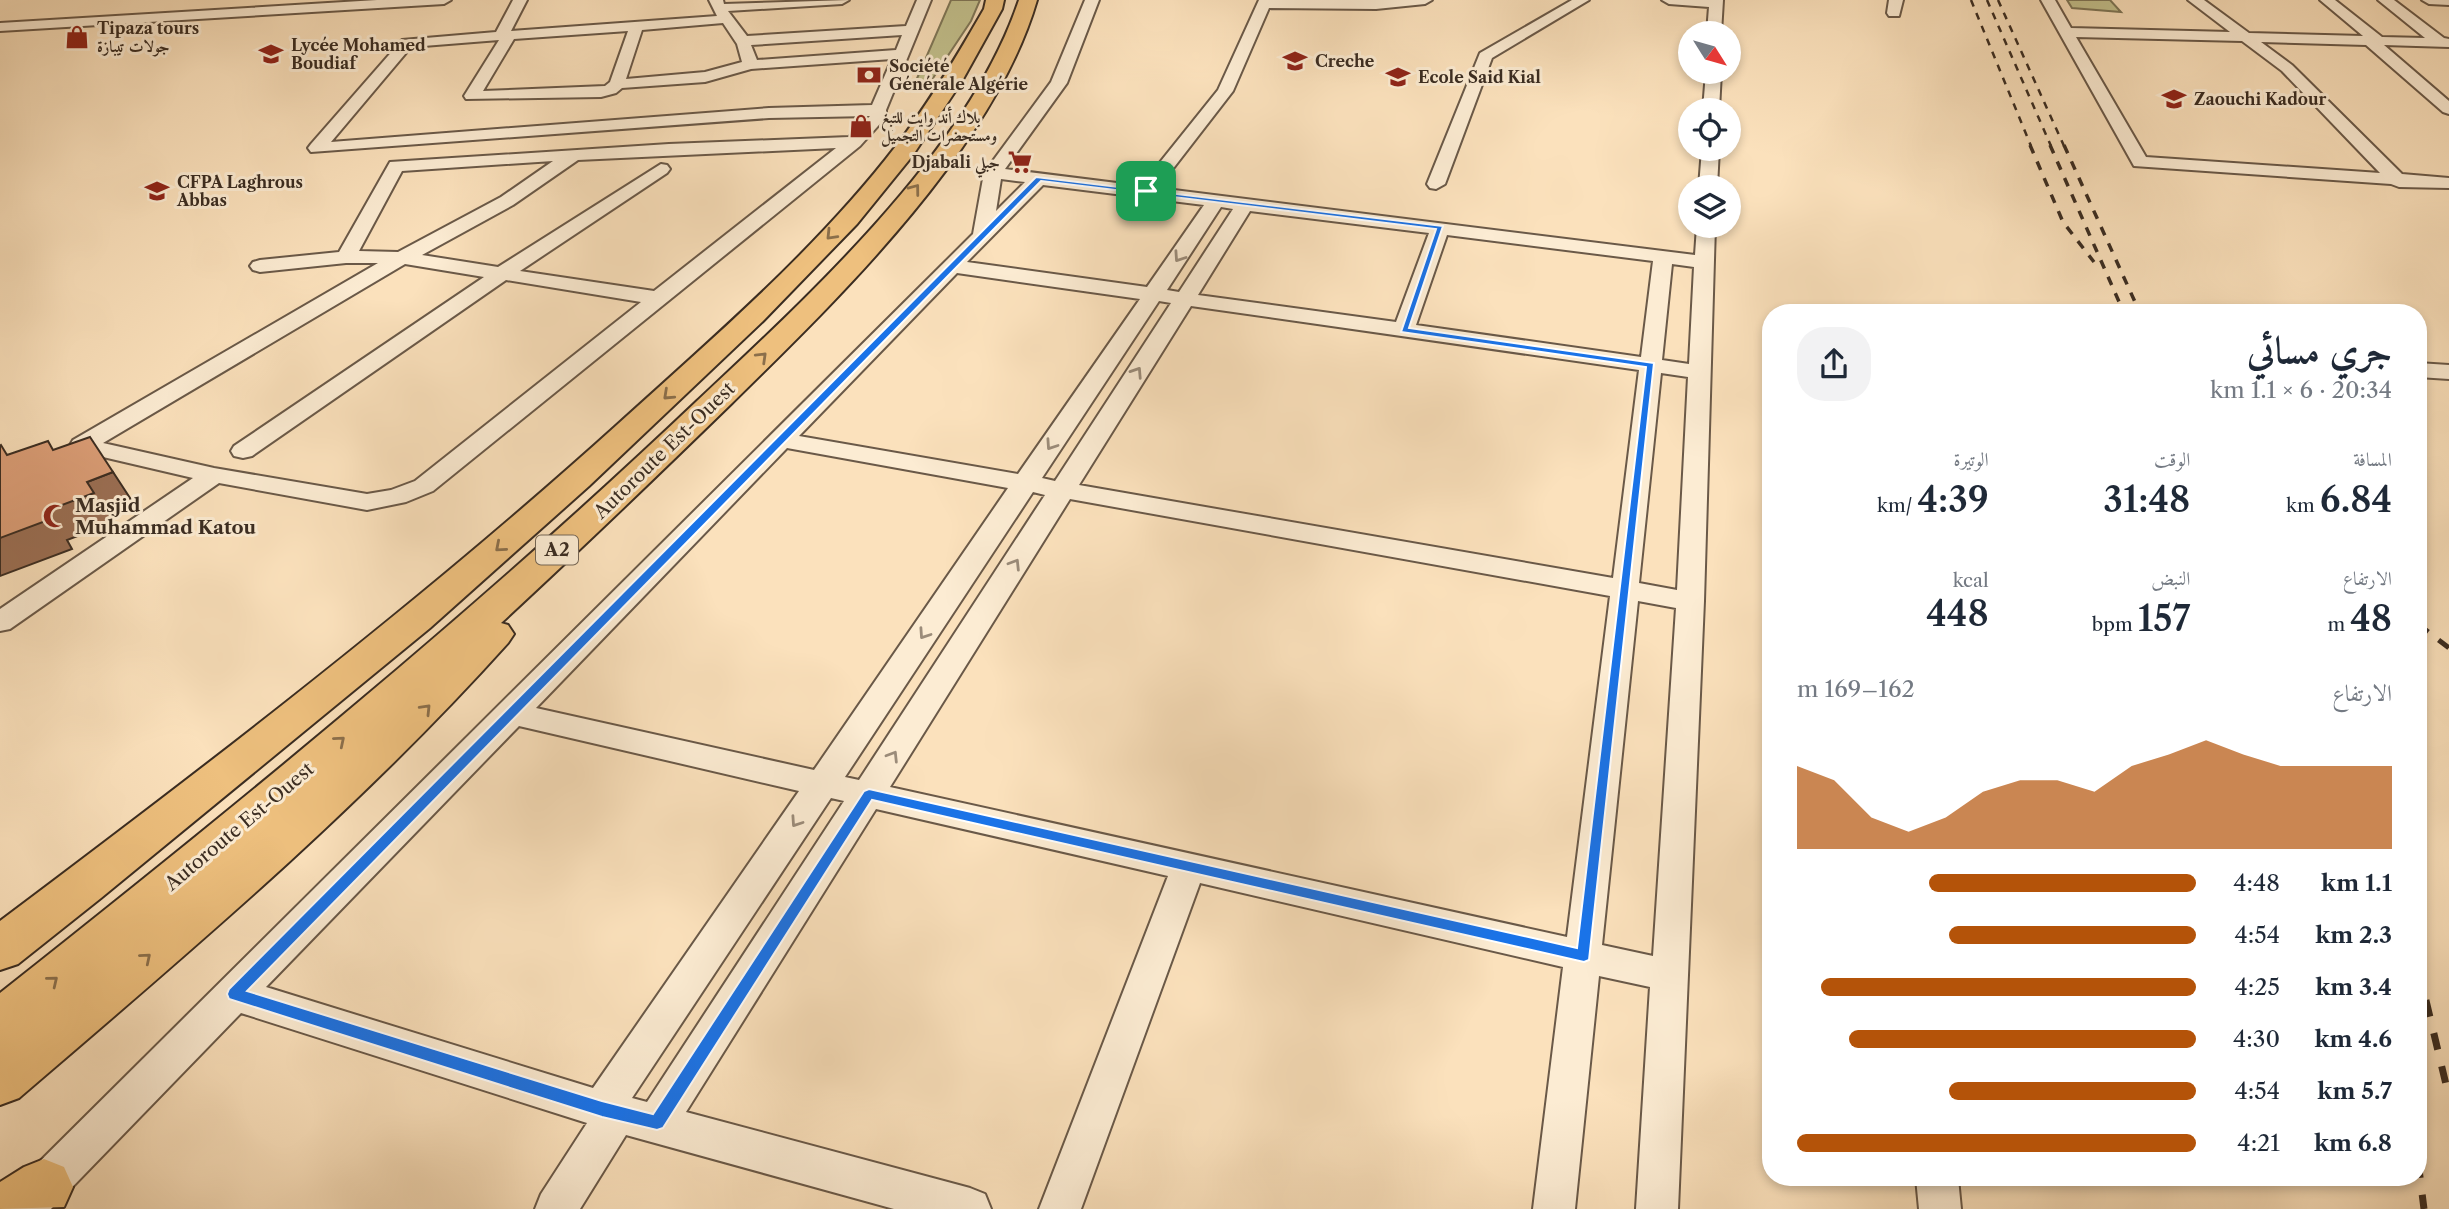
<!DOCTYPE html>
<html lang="ar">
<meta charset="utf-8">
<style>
:root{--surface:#fff;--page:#f2f2f3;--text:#1f2937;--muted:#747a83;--accent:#b45309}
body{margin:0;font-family:"Libre Caslon Text",Amiri,serif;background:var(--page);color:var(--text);direction:rtl;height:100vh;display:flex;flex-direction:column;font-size:26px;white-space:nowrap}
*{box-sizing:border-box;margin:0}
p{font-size:23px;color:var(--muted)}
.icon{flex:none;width:38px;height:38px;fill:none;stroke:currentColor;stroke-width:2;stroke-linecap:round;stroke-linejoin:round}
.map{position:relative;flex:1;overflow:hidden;direction:ltr}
.drawer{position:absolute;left:1762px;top:304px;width:665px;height:882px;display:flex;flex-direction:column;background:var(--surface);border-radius:28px;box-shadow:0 4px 10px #0003;direction:rtl}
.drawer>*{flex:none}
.needle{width:46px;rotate:127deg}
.tools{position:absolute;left:1678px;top:21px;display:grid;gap:14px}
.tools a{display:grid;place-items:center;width:63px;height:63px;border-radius:50%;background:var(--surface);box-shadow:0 4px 10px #0003;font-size:35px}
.pin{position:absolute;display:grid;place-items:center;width:60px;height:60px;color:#fff;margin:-30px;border-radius:14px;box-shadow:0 4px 10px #0006}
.round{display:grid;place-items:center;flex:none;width:74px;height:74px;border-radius:28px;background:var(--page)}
.overview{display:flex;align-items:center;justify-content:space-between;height:119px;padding:0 35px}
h1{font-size:38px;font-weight:600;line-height:52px}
.metrics{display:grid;grid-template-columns:repeat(3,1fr);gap:10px;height:119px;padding:7px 35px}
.metrics div{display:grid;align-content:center}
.metrics b{font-size:35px;font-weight:600}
.metrics small{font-size:19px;font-weight:400}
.metrics p{font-size:19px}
.chart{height:196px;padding:14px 35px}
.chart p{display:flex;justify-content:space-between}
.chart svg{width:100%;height:126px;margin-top:7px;fill:var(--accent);opacity:.7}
ul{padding:0 35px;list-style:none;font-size:23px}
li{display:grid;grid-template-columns:112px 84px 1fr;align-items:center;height:52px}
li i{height:18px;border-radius:9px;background:var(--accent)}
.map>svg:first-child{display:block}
.green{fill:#c3c18d;stroke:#7e7657;stroke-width:2}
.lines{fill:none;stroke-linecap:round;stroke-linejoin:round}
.minor-casing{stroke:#6a5948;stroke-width:4}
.highway-casing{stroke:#3a2c21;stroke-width:4}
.minor{fill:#fcecd3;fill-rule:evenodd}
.highway{fill:#eec07e;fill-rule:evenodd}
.rail-far3{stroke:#3a2c21;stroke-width:2.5;stroke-dasharray:7 7;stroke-linecap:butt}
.rail-far2{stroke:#3a2c21;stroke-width:3.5;stroke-dasharray:9 9;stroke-linecap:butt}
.rail-far1{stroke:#3a2c21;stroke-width:5;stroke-dasharray:13 13;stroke-linecap:butt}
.rail{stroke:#3a2c21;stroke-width:7;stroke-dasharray:17 17;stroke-linecap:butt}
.shaded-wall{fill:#9b6f54;stroke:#3a2c21;stroke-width:2}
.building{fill:#dd9f78;stroke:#3a2c21;stroke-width:2}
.oneway{stroke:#8b6f4b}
.oneway2{stroke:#9b8c7a}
.route{fill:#1a73e8;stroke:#fff;stroke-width:2;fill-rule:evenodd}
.labels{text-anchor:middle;stroke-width:6;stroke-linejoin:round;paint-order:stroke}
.far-poi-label{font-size:16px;font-weight:bold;fill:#3a2c21;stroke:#fcecd3;text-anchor:start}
.shield{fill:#fcecd3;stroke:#746656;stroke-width:2}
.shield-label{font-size:18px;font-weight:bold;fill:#3a2c21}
.street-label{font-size:19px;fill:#3a2c21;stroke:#fcecd3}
.poi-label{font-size:19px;font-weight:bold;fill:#3a2c21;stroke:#fcecd3;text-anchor:start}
</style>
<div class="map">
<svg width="2449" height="1209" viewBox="0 0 2449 1209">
<rect width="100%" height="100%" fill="#fbe1bc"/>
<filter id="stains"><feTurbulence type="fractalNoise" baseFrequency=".00286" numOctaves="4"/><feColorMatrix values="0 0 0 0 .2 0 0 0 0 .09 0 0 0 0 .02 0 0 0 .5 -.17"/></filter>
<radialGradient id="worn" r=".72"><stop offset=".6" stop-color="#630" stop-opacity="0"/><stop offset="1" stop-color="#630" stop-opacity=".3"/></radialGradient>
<path class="green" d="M 951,0 L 980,0 L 971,21 L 927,87 L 912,90 Z
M 2067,0 L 2110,0 L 2121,12 L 2072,8 Z"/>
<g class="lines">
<g class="minor-casing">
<path id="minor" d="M 377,0 L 451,0 L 444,4 L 0,31 L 0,23 Z
M 513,0 L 527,0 L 511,31 L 717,16 L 709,0 L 723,0 L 724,4 L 849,0 L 842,4 L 728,11 L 747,36 L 906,26 L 917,0 L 931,0 L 886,110 L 886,117 L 860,146 L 433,491 L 406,502 L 367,510 L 219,483 L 10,629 L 0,631 L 0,609 L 193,478 L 73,450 L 70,445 L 73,440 L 378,263 L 346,263 L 260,272 L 253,270 L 250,266 L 253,262 L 260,260 L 339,252 L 390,162 L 669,144 L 849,137 L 870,116 L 769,118 L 311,152 L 308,148 L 311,144 L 402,40 L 496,32 ZM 723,23 L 737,44 L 742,62 L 705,72 L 626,79 L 642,30 ZM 628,31 L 610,82 L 605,86 L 483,91 L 514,39 ZM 902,35 L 896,50 L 757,60 L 751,45 ZM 499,40 L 464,96 L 466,99 L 601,97 L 616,93 L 622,88 L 705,82 L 751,69 L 892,59 L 872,105 L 769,108 L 331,142 L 411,47 ZM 836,148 L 654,291 L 520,271 L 667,173 L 670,169 L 667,165 L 661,164 L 498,267 L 422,255 L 513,205 L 578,160 ZM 553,161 L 501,197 L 398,252 L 359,251 L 402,171 ZM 405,264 L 484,277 L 234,446 L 231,451 L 234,456 L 243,458 L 252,456 L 506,280 L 641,302 L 415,481 L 391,490 L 367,494 L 214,468 L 103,443 Z
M 1085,0 L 1099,0 L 1067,83 L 1005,169 L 1141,186 L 1218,90 L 1259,0 L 1432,0 L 1425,4 L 1376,9 L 1269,8 L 1233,91 L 1158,188 L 1695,255 L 1697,226 L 1715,226 L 1704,601 L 1678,1209 L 1636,1209 L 1650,987 L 1599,976 L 1575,1209 L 1533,1209 L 1563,967 L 1200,883 L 1081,1209 L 1039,1209 L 1168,876 L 876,809 L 686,1112 L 970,1188 L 985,1194 L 991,1209 L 894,1209 L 626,1135 L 580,1209 L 535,1209 L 541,1194 L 587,1123 L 241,1013 L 51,1209 L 1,1209 L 7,1194 L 973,234 L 984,173 L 1051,82 ZM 1001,179 L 1025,182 L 996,211 ZM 1043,185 L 1204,205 L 1147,287 L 967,262 ZM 1221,207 L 1233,209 L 1179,292 L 1167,290 ZM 1250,211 L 1429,233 L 1396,322 L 1198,295 ZM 1447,235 L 1653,261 L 1641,357 L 1416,325 ZM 1672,264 L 1694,267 L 1689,364 L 1662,360 ZM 957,273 L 1140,299 L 1018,474 L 799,436 ZM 1159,301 L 1171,303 L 1055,481 L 1042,478 ZM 1191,306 L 1639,370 L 1613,578 L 1079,485 ZM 1661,373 L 1688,377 L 1677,590 L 1639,583 ZM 787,448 L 1008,488 L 814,770 L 536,708 ZM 1033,492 L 1045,495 L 859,780 L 845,777 ZM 1070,499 L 1610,596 L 1567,937 L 890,787 ZM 1638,601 L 1676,608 L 1653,956 L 1602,945 ZM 519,726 L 799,791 L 593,1088 L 266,987 ZM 831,798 L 844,801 L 647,1102 L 632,1098 Z
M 1572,0 L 1589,0 L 1492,58 L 1445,184 L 1436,189 L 1430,188 L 1427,184 L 1480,53 Z
M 1662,0 L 1723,0 L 1721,33 L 1707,33 L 1709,7 L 1669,4 Z
M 1889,0 L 1903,0 L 1899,16 L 1889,16 L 1887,13 Z
M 2041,0 L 2055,0 L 2071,28 L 2230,32 L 2188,0 L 2204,0 L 2249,33 L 2363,36 L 2320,0 L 2335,0 L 2382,37 L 2425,38 L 2378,0 L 2394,0 L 2444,38 L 2449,39 L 2449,47 L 2384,45 L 2449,101 L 2449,114 L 2443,112 L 2366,45 L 2261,42 L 2292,65 L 2402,174 L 2449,178 L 2449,188 L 2399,187 L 2391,184 L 2134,166 ZM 2076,37 L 2242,41 L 2282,71 L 2380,173 L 2146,157 Z
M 2422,0 L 2449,0 L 2449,5 L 2429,4 Z
M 1706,72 L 1721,72 L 1719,110 L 1703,110 Z
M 1702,149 L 1719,149 L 1717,187 L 1699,187 Z
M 2418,363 L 2449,365 L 2449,379 L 2418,377 Z
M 1916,1178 L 1958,1178 L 1961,1209 L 1919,1209 Z"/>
</g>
<g class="highway-casing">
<path id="highway" d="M 986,0 L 1004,0 L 1002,9 L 962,81 L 913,155 L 857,224 L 763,321 L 589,486 L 430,628 L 101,898 L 18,964 L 0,970 L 0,921 C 212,762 422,601 618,424 C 715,336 816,250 896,146 C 929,103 957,56 984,9 Z
M 1019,0 L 1037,0 C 994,148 841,296 732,403 C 656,477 579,551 501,623 L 508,625 L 514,634 L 508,643 C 358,810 189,952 19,1098 L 0,1105 L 0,993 C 239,804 476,611 697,401 C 811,294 969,150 1019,0 Z
M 44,1159 L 64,1167 L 73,1187 L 64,1207 L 0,1209 L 0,1182 L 24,1167 Z"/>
</g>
<use href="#minor" class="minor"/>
<use href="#highway" class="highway"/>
<path class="rail-far3" d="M 1971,0 L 2031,146
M 1987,0 L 2051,146
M 1998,0 L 2064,146"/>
<path class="rail-far2" d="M 2030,145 L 2063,222 L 2094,262
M 2050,145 L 2124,313
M 2064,145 L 2140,313"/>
<path class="rail-far1" d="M 2418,624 L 2449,648"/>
<path class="rail" d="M 2418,967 L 2449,1097
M 2418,1161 L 2424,1209"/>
</g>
<path class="shaded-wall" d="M 113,472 L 132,501 L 107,511 L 114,522 L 67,540 L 72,549 L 0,576 L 0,538 L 46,511 L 87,482 Z"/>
<path class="building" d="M 90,437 L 113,472 L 87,482 L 94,493 L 46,511 L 51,519 L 0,538 L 0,446 L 1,445 L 7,455 L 48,441 L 53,450 Z"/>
<defs><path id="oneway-chevron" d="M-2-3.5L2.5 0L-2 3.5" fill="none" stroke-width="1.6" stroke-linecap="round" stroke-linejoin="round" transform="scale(1.75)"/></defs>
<g class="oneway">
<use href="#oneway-chevron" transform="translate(915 189) rotate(-53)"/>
<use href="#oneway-chevron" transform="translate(831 235) rotate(134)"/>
<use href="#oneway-chevron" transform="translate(762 357) rotate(-44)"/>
<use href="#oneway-chevron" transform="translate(668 395) rotate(137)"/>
<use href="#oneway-chevron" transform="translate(500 547) rotate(139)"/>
<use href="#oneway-chevron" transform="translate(426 709) rotate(-46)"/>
<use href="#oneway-chevron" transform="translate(340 741) rotate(-40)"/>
<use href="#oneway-chevron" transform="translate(146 958) rotate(-40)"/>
<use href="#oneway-chevron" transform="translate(53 981) rotate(-39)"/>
</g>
<g class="oneway2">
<use href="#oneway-chevron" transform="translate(1179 257) rotate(124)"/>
<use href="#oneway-chevron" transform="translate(1137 372) rotate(-57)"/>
<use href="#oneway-chevron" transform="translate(1051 445) rotate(124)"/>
<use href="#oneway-chevron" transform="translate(1015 564) rotate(-58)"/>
<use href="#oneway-chevron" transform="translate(924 634) rotate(124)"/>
<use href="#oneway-chevron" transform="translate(893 756) rotate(-58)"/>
<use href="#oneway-chevron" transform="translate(796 822) rotate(124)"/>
</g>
<path class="route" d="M 1036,177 L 1443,226 L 1409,328 L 1654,363 L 1589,960 L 1584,962 L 872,800 L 663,1128 L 657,1130 L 602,1117 L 229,999 L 227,994 L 229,989 ZM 1041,181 L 1436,229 L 1401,332 L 1646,367 L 1577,948 L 869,789 L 864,791 L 653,1114 L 602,1101 L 247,991 Z"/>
<defs>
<g id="shop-bare" transform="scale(1.89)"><path d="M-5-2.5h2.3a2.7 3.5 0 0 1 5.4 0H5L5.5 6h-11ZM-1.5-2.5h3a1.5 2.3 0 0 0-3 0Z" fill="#8f2418" stroke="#fcecd3" stroke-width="2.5" paint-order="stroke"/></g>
<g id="school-bare" transform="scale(1.89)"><path d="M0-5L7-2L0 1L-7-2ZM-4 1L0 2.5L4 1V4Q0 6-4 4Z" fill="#8f2418" stroke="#fcecd3" stroke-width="2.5" paint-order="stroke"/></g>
<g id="bank-bare" transform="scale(1.89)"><path d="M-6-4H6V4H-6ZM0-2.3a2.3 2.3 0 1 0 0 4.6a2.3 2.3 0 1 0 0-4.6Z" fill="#8f2418" stroke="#fcecd3" stroke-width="2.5" paint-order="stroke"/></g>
<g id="supermarket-bare" transform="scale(1.89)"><path d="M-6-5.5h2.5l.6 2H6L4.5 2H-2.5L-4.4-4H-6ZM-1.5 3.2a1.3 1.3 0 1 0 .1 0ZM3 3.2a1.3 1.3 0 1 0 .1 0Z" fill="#8f2418" stroke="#fcecd3" stroke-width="2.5" paint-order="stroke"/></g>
<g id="university-bare" transform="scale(1.89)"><path d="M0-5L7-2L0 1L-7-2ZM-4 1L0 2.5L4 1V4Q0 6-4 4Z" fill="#8f2418" stroke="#fcecd3" stroke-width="2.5" paint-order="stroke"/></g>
<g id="mosque-bare" transform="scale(1.89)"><path d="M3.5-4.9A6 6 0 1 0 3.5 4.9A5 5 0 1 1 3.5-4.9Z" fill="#8f2418" stroke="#fcecd3" stroke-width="2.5" paint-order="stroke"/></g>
</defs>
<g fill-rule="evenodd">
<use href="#shop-bare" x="77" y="37"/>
<use href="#school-bare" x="271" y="54"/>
<use href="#school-bare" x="1295" y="61"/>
<use href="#bank-bare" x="869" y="75"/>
<use href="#school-bare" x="1398" y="77"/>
<use href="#school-bare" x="2174" y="99"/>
<use href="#shop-bare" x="861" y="126"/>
<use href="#supermarket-bare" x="1020" y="162"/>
<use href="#university-bare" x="157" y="191"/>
<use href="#mosque-bare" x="55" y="516"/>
</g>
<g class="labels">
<g class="far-poi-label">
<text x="97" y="34">Tipaza tours<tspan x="97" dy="18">جولات تيبازة</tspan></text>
<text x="291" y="51">Lycée Mohamed<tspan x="291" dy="18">Boudiaf</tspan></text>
<text x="1315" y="67">Creche</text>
<text x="889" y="72">Société<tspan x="889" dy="18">Générale Algérie</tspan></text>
<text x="1418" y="83">Ecole Said Kial</text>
<text x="2194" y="105">Zaouchi Kadour</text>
<text x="881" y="123">بلاك أند وايت للتبغ<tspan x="881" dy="18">ومستحضرات التجميل</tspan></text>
<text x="1000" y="168" text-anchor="end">Djabali جبلي</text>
<text x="177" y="188">CFPA Laghrous<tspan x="177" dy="18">Abbas</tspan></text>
</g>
<rect class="shield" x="536" y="535.5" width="42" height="29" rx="5"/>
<g class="shield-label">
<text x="557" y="556">A2</text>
</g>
<g class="street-label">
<text transform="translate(664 450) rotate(-44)" y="7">Autoroute Est-Ouest</text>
<text transform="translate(239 826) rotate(-40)" y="7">Autoroute Est-Ouest</text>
</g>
<g class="poi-label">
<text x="75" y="512">Masjid<tspan x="75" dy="22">Muhammad Katou</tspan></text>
</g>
</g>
<rect width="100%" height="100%" filter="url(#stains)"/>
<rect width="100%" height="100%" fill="url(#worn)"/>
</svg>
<div class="tools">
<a><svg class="needle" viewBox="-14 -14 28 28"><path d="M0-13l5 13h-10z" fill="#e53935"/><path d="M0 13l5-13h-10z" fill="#747a83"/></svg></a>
<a><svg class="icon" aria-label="locate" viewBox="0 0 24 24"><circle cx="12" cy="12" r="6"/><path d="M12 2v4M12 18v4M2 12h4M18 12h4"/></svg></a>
<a><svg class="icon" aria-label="layers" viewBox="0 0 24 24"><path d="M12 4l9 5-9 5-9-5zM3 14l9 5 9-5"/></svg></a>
</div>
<div class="pin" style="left:1146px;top:191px;background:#1e9e55"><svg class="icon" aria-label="arrive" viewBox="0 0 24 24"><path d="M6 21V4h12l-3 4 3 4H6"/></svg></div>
<section class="drawer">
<div class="overview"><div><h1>جري مسائي</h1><p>20:34 · 6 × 1.1 km</p></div><a class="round"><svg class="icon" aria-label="share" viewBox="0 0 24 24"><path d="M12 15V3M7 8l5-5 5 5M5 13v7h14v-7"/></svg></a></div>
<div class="metrics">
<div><p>المسافة</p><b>6.84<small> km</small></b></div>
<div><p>الوقت</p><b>31:48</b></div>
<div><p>الوتيرة</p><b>4:39<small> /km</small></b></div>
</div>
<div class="metrics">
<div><p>الارتفاع</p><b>48<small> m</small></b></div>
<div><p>النبض</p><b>157<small> bpm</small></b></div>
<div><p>kcal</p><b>448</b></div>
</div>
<div class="chart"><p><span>الارتفاع</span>162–169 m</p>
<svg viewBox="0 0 160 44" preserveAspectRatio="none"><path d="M0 44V15L10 20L20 33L30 38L40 33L50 24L60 20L70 20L80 24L90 15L100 11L110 6L120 11L130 15L140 15L150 15L160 15V44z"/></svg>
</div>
<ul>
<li><b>1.1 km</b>4:48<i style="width:67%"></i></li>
<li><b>2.3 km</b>4:54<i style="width:62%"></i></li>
<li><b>3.4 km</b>4:25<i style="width:94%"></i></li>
<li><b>4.6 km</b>4:30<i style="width:87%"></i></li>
<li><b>5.7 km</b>4:54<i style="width:62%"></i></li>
<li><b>6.8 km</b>4:21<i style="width:100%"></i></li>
</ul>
</section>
</div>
